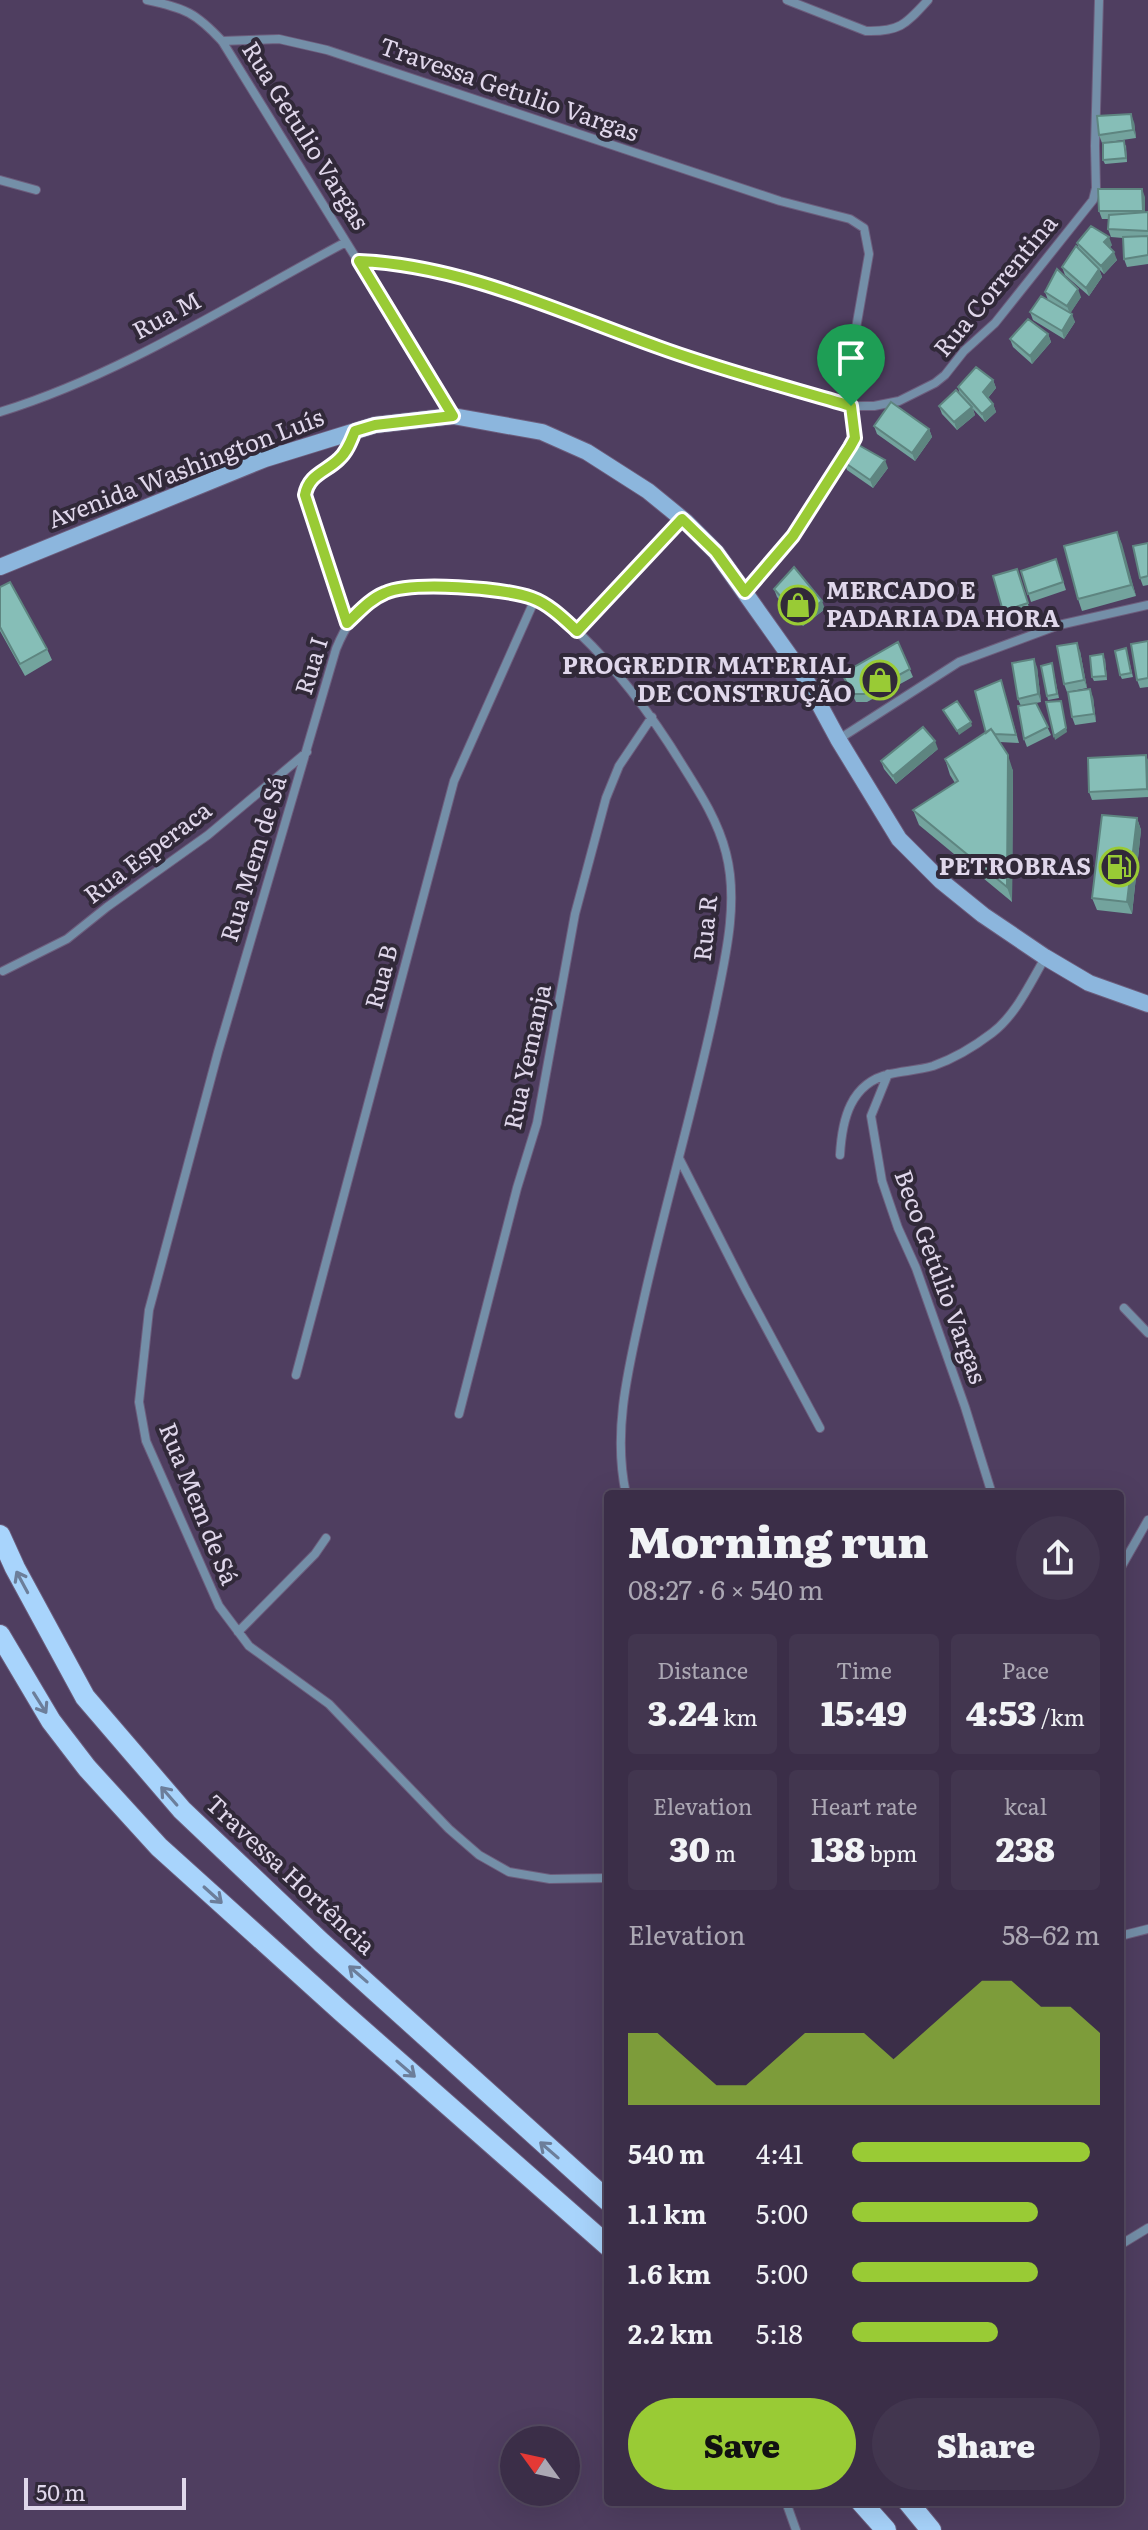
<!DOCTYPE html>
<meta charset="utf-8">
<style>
:root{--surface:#3b2e48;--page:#42364f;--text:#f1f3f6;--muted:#aca8b4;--line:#544a60;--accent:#99cb35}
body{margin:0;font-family:Literata,serif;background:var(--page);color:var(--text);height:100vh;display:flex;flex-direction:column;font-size:30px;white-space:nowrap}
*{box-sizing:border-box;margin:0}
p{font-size:26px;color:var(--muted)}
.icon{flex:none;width:44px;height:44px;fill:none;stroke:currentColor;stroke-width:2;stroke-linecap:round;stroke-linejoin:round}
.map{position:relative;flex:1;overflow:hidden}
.panel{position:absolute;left:604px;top:1490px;width:520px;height:1016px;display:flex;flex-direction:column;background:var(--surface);border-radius:8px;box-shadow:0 8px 32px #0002,0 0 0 2px var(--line)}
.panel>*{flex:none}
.needle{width:52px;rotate:303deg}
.buttons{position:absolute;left:500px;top:2426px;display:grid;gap:16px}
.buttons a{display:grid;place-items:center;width:80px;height:80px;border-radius:50%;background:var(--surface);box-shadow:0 8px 32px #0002,0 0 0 2px var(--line);font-size:40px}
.scale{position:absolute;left:24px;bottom:20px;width:162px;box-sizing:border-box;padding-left:8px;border:4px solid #e0d7eb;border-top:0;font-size:22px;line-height:28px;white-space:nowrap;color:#e0d7eb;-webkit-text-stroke:6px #312939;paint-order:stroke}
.pin{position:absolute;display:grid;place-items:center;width:68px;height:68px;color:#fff;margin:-82px -34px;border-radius:50% 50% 50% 0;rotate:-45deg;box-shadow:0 0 8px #0007}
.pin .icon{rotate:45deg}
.round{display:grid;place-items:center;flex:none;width:84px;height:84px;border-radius:42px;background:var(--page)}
.head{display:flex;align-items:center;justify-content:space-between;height:136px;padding:0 24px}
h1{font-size:44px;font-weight:800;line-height:60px}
.metrics{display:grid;grid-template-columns:repeat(3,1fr);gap:12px;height:136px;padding:8px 24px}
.metrics div{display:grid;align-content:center;border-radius:8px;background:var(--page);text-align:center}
.metrics b{font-size:34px;font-weight:800}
.metrics small{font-size:22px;font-weight:400}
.metrics p{font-size:22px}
.chart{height:224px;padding:16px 24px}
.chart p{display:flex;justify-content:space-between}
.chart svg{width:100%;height:144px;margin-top:8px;fill:var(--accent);opacity:.7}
.action{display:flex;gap:16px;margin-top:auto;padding:16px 24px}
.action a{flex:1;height:92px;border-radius:48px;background:var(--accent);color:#111;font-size:32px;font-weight:800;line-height:92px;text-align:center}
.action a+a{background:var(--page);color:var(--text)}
ul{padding:0 24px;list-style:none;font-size:26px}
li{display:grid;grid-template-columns:128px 96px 1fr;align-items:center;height:60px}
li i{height:20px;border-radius:10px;background:var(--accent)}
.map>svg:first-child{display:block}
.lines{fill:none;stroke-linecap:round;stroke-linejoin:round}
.street-casing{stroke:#6c5d7c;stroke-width:10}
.secondary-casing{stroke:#6c5d7c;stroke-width:18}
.primary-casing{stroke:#6c5d7c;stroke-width:22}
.street{stroke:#748fa8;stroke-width:8}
.secondary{stroke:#8cb6dd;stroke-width:16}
.primary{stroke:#a8d4fc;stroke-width:20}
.wall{fill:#73a39d}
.shaded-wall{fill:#5e8580}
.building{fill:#86beb7;stroke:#5e8580;stroke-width:2}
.oneway{stroke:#6c7e9a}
.route-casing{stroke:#fff;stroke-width:16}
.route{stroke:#99cb35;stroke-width:10}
.labels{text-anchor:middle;stroke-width:8;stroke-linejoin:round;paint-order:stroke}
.street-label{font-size:24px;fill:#e0d7eb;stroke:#312939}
.poi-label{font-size:24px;font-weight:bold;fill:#e0d7eb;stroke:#312939;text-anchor:end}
</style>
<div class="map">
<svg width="1148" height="2530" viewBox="0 0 1148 2530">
<rect width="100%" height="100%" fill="#4f3e60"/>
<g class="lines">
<g class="street-casing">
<path id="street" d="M 147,0 C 185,8 196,13 222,41 L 453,415
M 787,0 L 866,31 C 900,32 906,24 928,0
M 222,41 L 279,39 L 327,50 L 780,201 L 850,219 L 864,228 L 869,254 L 855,334 L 851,406 L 855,438 L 819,499 L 793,536 L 745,592
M 0,180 L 36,190
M 359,261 L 399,263 L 436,271 L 521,298 L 702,363 L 851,406 L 874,406 L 899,401 L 935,383 L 945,375 L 964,351 L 995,323 L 1093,200 L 1096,188 L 1095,146 L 1099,0
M 0,412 C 123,374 233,302 346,242
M 347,623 L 305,495 C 309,476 323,472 337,461 C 346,454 350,443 355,432
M 577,631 L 682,519
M 839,739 L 959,662 L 1059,625 L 1148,605
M 3,971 L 67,939 L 107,907 L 208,835 L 307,752
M 888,1074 L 871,1116 L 882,1181 L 898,1228 L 916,1268 L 965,1407 L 992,1494
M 840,1155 C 842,1120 850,1083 890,1074 C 904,1071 919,1070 933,1066 C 953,1059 975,1046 992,1033 C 1016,1015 1030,983 1045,958
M 679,1158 L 746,1290 L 820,1428
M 1124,1308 L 1148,1333
M 296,1375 L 454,781 L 535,599
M 459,1414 L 517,1188 L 537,1123 L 575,914 L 606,798 L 619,766 L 652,717
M 1120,1569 L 1148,1520
M 238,1632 L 315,1554 L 326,1538
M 608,1878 L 550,1879 L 509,1872 L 479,1855 L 449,1829 L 329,1704 L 249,1646 L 219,1606 L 146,1441 L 139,1402 L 149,1310 L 218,1052 L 336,649 C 356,600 378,590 429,588 C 463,587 505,584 536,600 C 553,608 566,621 579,633 C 621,673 653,717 683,766 C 700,793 718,821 726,853 C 739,903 725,959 715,1008 C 694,1107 665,1204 643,1303 C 629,1366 612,1430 626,1494
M 1120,1936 L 1148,1929
M 1120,2245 L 1148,2228
M 786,2502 L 796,2530"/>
</g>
<g class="secondary-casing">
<path id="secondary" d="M 0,567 L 265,459 L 375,425 L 453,416 L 542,432 L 587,452 L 648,491 L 686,522 L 716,552 L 804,676 L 838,739 L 899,839 L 941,881 L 983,915 L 1045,957 L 1089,983 L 1148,1004"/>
</g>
<g class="primary-casing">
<path id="primary" d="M 0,1535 L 15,1568 L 85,1697 L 182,1810 L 321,1942 L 608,2201
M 0,1635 L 51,1721 L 87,1768 L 159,1847 L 342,2012 L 608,2246
M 861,2502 L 886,2530
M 908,2502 L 931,2530"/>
</g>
<use href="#street" class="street"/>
<use href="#secondary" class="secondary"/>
<use href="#primary" class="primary"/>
</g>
<path class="wall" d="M 1134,122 L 1136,138 L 1102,143 L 1099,135 Z
M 1126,145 L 1127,162 L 1105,164 L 1103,160 Z
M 1145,197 L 1145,212 L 1148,212 L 1148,264 L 1127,267 L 1124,259 L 1123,238 L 1111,237 L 1108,229 L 1109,219 L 1102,219 L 1099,211 Z
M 1077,243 L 1112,245 L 1109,248 L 1117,260 L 1104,274 L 1099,269 L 1102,277 L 1089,296 L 1065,275 L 1062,267 L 1079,249 Z
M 1045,292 L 1081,297 L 1070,313 L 1075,322 L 1064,339 L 1033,320 L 1030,312 L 1048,300 Z
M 1048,334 L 1051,342 L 1032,364 L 1013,347 L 1010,339 Z
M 993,380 L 996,388 L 988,398 L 993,404 L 996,412 L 985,422 L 973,409 L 975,415 L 957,430 L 942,414 L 939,406 L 960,395 L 958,387 Z
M 874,426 L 929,429 L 932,437 L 915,461 L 877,434 Z
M 844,462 L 888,468 L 873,488 L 847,470 Z
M 1117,532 L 1136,596 L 1082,611 L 1078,599 Z
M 1148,543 L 1148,585 L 1143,586 L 1140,578 Z
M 1056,559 L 1066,590 L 1031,602 L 1021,571 Z
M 1020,577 L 1030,611 L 1006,619 L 1003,611 Z
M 0,587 L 47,649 L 52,660 L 25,676 L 0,631 Z
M 774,589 L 825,609 L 803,626 L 777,597 Z
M 1148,641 L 1148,687 L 1140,688 L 1137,680 Z
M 898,642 L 913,677 L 867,702 L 856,702 L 842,674 Z
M 1126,648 L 1133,677 L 1122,679 L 1120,675 Z
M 1080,651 L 1087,688 L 1067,692 L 1064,684 Z
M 1105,658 L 1107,680 L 1094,681 L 1092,677 Z
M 1052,663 L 1059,698 L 1048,700 L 1047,696 Z
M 1037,667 L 1041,702 L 1036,703 L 1051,735 L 1027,747 L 1024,739 L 1021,706 L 1018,699 Z
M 1001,680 L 1019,743 L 1000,742 L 1013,771 L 1012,902 L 919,825 L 913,810 L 955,783 L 950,775 L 945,759 L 986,733 Z
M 1093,697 L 1096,722 L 1075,725 L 1072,717 Z
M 938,749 L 896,784 L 884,769 L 881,761 Z
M 1146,755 L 1148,761 L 1148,797 L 1092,800 L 1089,792 Z
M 1137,818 L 1141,830 L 1132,914 L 1097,910 L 1092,898 Z"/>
<path class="shaded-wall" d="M 1131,114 L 1134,122 L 1136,138 L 1133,130 Z
M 1142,189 L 1145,197 L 1145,219 L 1143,211 Z
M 1109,237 L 1112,245 L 1106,250 L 1104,242 Z
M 1114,252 L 1117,260 L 1104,274 L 1101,266 Z
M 1099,269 L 1102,277 L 1089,296 L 1086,288 Z
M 1078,289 L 1081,297 L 1070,314 L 1067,306 Z
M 1072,314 L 1075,322 L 1064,339 L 1062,331 Z
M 1048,334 L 1051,342 L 1032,364 L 1030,356 Z
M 993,380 L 996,388 L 986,400 L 983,392 Z
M 993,404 L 996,412 L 985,422 L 982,414 Z
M 972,407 L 975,415 L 957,430 L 954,422 Z
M 929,429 L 932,437 L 915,461 L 912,453 Z
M 885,460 L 888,468 L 873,488 L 870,480 Z
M 1117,532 L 1122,544 L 1136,596 L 1131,585 Z
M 822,601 L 825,609 L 803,626 L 800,618 Z
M 1077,643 L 1080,651 L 1087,688 L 1084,680 Z
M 1034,659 L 1037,667 L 1041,702 L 1038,694 Z
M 1090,689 L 1093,697 L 1096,722 L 1094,714 Z
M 1061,701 L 1067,732 L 1055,740 L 1054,736 Z
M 971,722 L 972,726 L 959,735 L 957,731 Z
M 935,741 L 938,749 L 896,784 L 893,776 Z
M 1008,755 L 1013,771 L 1012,902 L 1007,887 Z
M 1146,755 L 1148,761 L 1148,791 L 1147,789 Z
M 1137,818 L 1141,830 L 1132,914 L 1127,902 Z"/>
<path class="building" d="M 1131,114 L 1133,130 L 1099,135 L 1097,116 Z
M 1124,141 L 1126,158 L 1103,160 L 1103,143 Z
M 1098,189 L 1142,189 L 1143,211 L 1099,211 Z
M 1148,212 L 1148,231 L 1108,229 L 1109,215 Z
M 1091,226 L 1109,237 L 1104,242 L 1114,252 L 1101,266 L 1077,243 Z
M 1148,236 L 1148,255 L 1124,259 L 1123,237 Z
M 1076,246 L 1099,269 L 1086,288 L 1062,267 Z
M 1057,269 L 1078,289 L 1067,306 L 1045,292 Z
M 1041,296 L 1072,314 L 1062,331 L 1030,312 Z
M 1028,319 L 1048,334 L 1030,356 L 1010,339 Z
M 976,367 L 993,380 L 983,392 L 993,404 L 982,414 L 958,387 Z
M 956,390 L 972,407 L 954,422 L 939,406 Z
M 891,402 L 929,429 L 912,453 L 874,426 Z
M 855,443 L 885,460 L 870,480 L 844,462 Z
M 1117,532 L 1131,585 L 1078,599 L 1064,546 Z
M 1148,543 L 1148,576 L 1140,578 L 1133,546 Z
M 1056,559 L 1063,582 L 1028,594 L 1021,571 Z
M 794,567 L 822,601 L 800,618 L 774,589 Z
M 1017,569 L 1028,603 L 1003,611 L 993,576 Z
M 10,582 L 47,649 L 20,664 L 0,627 L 0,587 Z
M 1148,641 L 1148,678 L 1137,680 L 1131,644 Z
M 898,642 L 910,669 L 864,694 L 853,694 L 842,674 Z
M 1077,643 L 1084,680 L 1064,684 L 1057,646 Z
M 1126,648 L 1131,673 L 1120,675 L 1115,651 Z
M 1103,654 L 1106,676 L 1092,677 L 1090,656 Z
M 1034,659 L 1038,694 L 1018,699 L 1012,663 Z
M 1052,663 L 1057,694 L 1047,696 L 1041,666 Z
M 1001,680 L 1016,735 L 995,734 L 991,729 L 986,733 L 975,691 Z
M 1090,689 L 1094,714 L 1072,717 L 1068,692 Z
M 957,701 L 971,722 L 957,731 L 943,710 Z
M 1061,701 L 1066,728 L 1054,736 L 1046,702 Z
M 1036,703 L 1048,727 L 1024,739 L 1018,706 Z
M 923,727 L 935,741 L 893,776 L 881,761 Z
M 991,729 L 1008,755 L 1007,887 L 913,810 L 958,781 L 945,759 Z
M 1146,755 L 1147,789 L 1089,792 L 1088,758 Z
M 1102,815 L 1137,818 L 1127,902 L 1092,898 Z"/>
<defs><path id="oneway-shaft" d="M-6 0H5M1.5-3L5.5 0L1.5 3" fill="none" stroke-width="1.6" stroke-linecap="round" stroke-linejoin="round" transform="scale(2)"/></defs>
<g class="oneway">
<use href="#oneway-shaft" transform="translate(22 1582) rotate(-118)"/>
<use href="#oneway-shaft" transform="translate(40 1703) rotate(58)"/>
<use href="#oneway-shaft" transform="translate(169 1796) rotate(-131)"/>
<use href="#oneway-shaft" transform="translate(213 1895) rotate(42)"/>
<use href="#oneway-shaft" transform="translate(358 1974) rotate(-139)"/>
<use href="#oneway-shaft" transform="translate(406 2069) rotate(41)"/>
<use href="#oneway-shaft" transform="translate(549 2150) rotate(-139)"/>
</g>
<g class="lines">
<g class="route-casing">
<path id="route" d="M 359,261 C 462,265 562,313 658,347 C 721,370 787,387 851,406 L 855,438 L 850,447 L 793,536 L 745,592 L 716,552 L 682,519 L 577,631 C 564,619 549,604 532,598 C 504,588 412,581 385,593 C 370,599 359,612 347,623 L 305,495 C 309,474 326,472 339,459 C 347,452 351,441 355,431 L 375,425 L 453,416 Z"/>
</g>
<use href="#route" class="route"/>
</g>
<defs>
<g id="shop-ring" transform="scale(2)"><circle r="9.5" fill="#312939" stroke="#99cb35" stroke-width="1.5"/><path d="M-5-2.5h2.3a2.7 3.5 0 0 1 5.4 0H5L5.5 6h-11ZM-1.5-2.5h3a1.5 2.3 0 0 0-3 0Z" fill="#99cb35"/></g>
<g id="fuel-ring" transform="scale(2)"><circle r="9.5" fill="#312939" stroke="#99cb35" stroke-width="1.5"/><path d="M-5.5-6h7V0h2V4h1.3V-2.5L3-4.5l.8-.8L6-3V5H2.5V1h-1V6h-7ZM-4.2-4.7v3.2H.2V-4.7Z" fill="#99cb35"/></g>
</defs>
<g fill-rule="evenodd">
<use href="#shop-ring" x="798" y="605"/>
<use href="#shop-ring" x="880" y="680"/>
<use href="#fuel-ring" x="1119" y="867"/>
</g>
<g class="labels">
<g class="street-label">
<text transform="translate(509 90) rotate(19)" y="8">Travessa Getulio Vargas</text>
<text transform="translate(305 136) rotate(58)" y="8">Rua Getulio Vargas</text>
<text transform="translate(996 286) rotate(-50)" y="8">Rua Correntina</text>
<text transform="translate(167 316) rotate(-28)" y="8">Rua M</text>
<text transform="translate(186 469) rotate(-21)" y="8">Avenida Washington Luís</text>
<text transform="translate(312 666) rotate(-73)" y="8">Rua I</text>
<text transform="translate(148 853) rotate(-37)" y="8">Rua Esperaca</text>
<text transform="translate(254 859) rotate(-73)" y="8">Rua Mem de Sá</text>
<text transform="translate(706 928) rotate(-84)" y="8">Rua R</text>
<text transform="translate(382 977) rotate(-75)" y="8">Rua B</text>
<text transform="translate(528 1057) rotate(-78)" y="8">Rua Yemanja</text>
<text transform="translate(940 1277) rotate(70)" y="8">Beco Getúlio Vargas</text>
<text transform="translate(198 1504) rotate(68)" y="8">Rua Mem de Sá</text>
<text transform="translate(290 1875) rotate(43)" y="8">Travessa Hortência</text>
</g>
<g class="poi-label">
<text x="826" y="599" text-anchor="start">MERCADO E<tspan x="826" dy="28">PADARIA DA HORA</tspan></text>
<text x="852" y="674">PROGREDIR MATERIAL<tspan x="852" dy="28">DE CONSTRUÇÃO</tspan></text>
<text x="1091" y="875">PETROBRAS</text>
</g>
</g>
</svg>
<div class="buttons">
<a><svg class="needle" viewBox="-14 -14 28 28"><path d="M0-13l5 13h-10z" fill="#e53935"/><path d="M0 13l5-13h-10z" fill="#aca8b4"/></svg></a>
</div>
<div class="scale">50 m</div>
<div class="pin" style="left:851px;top:406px;background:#1e9e55"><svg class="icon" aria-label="arrive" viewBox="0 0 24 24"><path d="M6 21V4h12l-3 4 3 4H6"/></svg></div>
<section class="panel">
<div class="head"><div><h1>Morning run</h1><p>08:27 · 6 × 540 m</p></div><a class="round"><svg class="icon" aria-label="share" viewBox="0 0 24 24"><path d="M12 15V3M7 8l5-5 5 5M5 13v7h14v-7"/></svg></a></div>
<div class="metrics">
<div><p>Distance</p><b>3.24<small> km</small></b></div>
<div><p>Time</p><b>15:49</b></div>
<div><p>Pace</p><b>4:53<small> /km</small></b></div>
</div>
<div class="metrics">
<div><p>Elevation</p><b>30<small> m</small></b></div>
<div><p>Heart rate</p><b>138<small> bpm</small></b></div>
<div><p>kcal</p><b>238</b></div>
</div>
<div class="chart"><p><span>Elevation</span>58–62 m</p>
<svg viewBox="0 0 160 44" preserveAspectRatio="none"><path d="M0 44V22L10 22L20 30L30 38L40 38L50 30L60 22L70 22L80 22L90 30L100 22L110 14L120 6L130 6L140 14L150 14L160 22V44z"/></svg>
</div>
<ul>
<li><b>540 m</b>4:41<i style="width:96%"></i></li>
<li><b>1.1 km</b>5:00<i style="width:75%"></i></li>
<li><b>1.6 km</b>5:00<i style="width:75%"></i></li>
<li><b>2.2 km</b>5:18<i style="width:59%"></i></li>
</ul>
<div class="action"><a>Save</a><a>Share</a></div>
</section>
</div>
